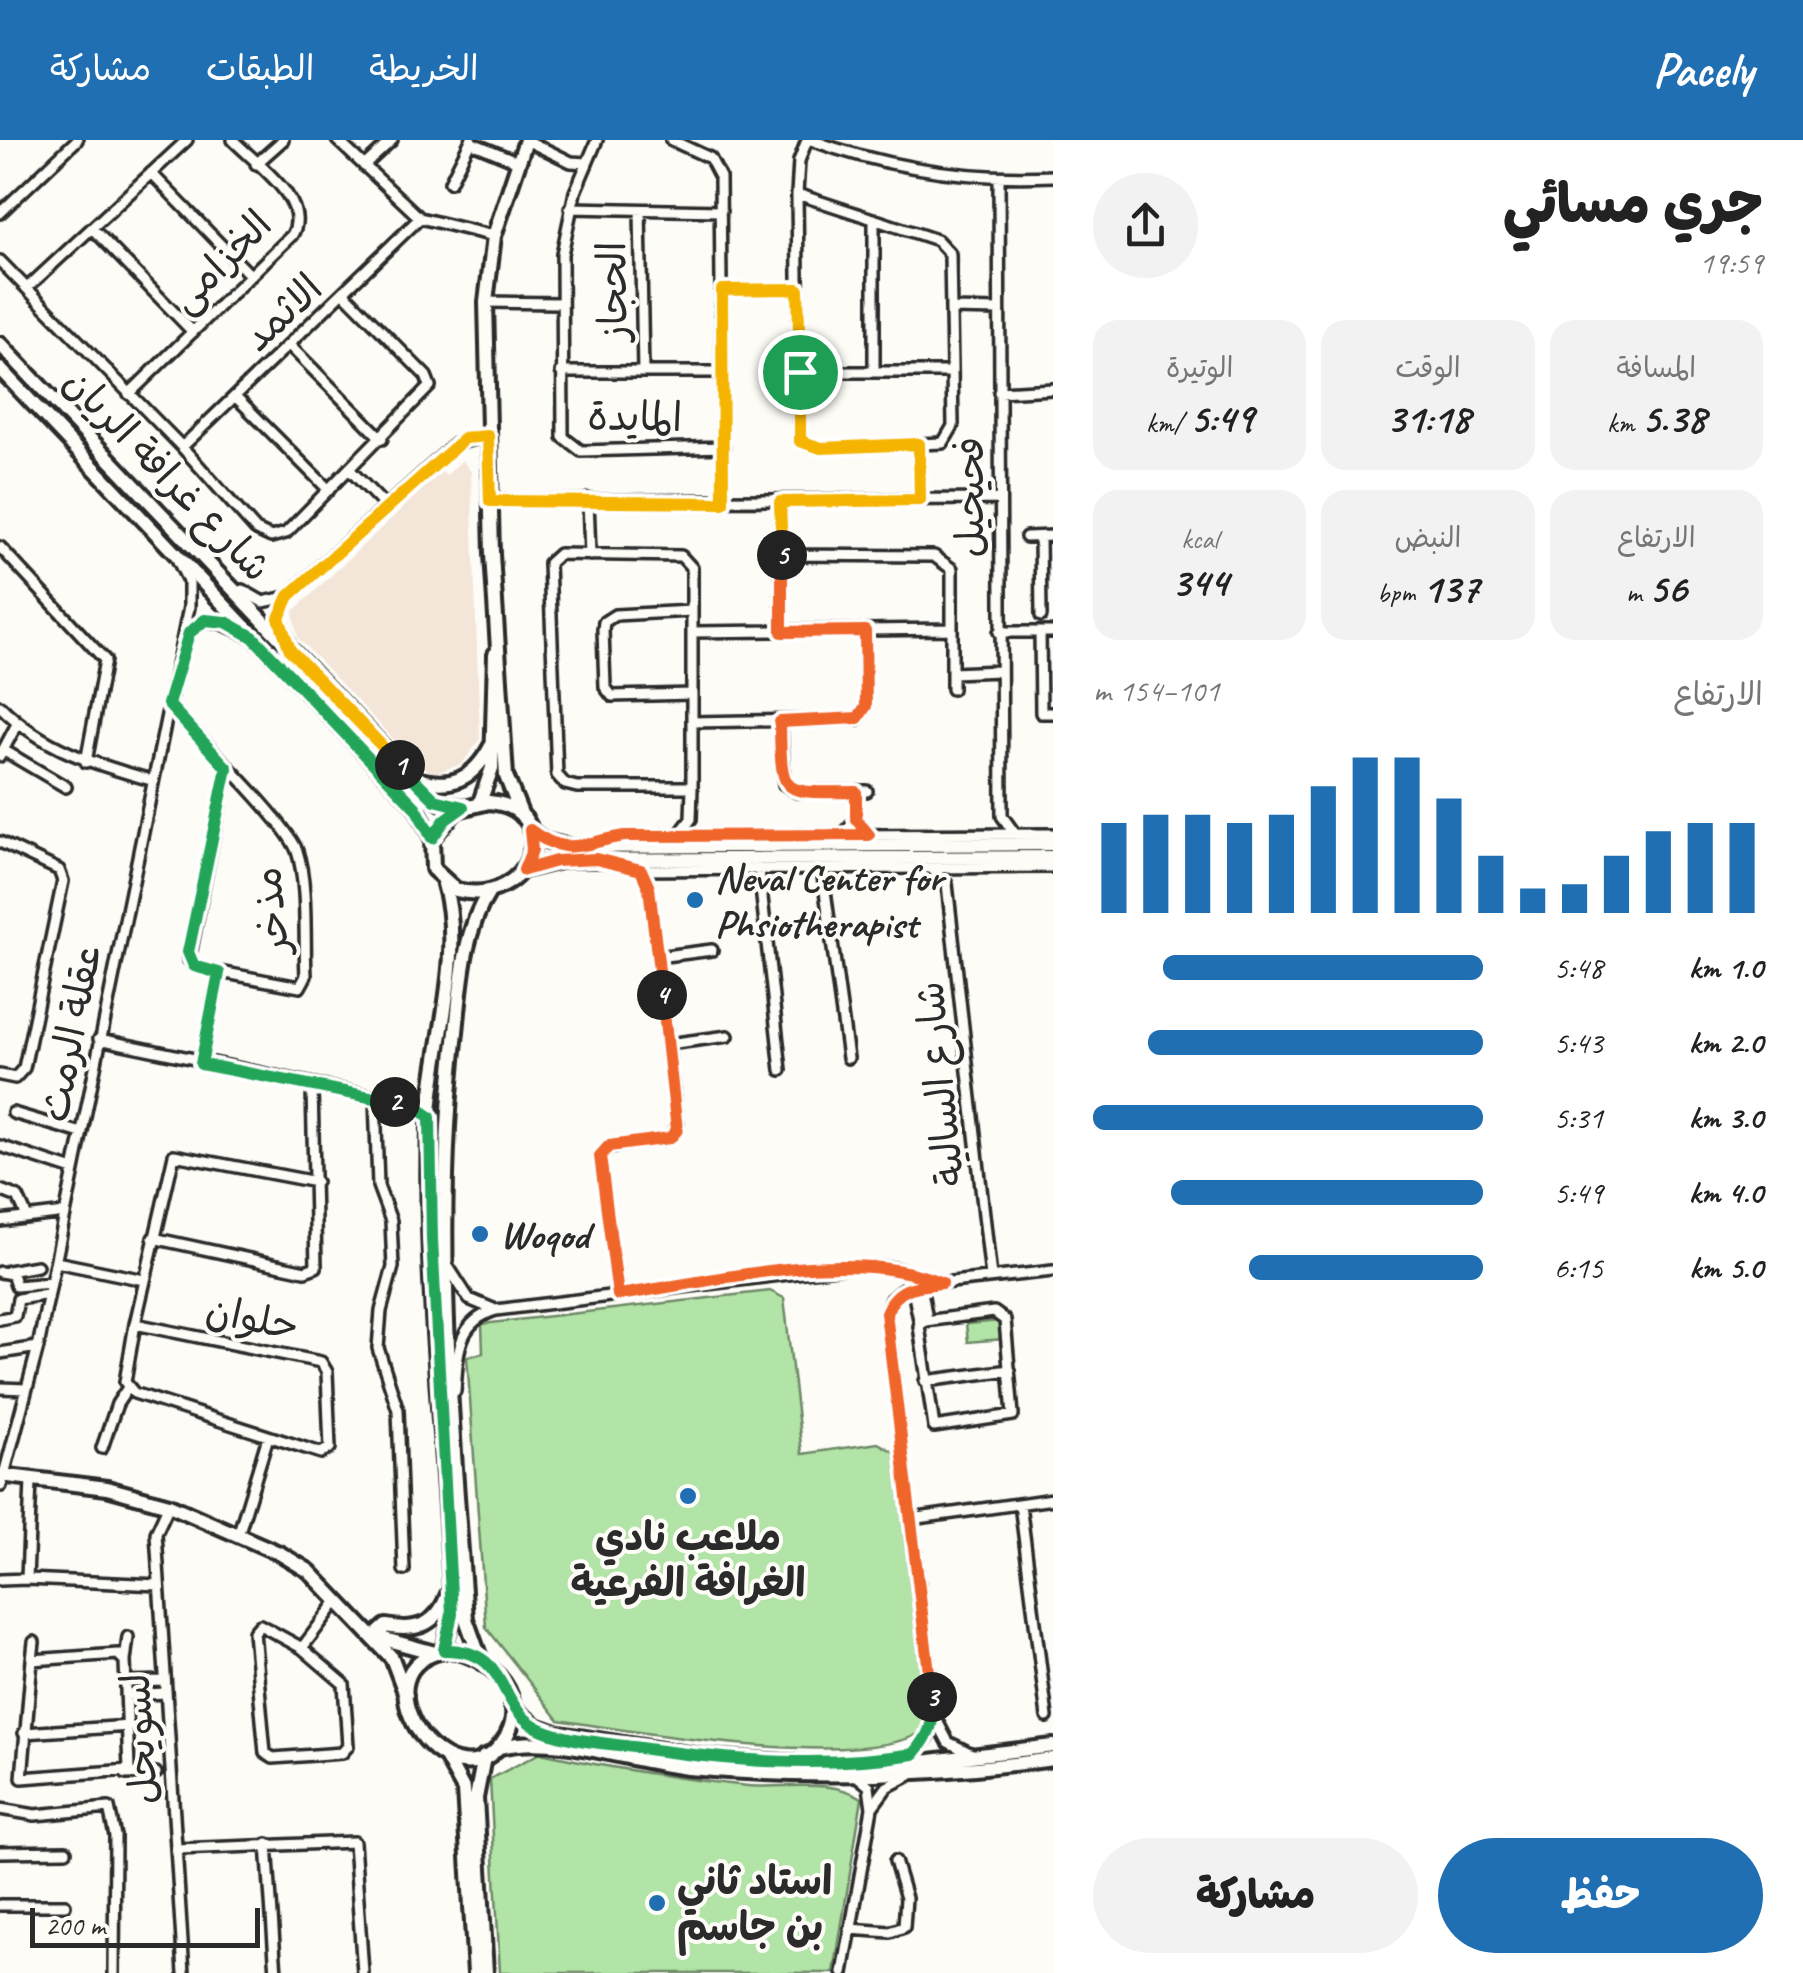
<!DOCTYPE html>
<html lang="ar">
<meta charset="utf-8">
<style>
:root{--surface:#fff;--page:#f2f2f2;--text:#222;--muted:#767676;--accent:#1f6fb2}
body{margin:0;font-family:Caveat,"Playpen Sans Arabic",sans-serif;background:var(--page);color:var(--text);direction:rtl;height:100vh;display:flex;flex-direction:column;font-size:38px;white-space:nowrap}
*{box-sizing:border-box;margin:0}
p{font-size:32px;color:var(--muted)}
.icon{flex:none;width:55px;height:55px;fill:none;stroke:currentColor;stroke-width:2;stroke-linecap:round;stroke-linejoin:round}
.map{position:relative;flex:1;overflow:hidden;direction:ltr}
.panel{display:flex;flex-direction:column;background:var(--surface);width:750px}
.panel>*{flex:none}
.scale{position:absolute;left:30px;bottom:25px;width:230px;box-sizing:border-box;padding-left:10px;border:5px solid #2b2b2b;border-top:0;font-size:28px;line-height:35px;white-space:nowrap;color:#2b2b2b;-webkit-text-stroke:8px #fdfcf7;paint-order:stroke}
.pin{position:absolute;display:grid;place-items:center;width:85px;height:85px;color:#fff;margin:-42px;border:5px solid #fff;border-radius:50%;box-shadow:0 2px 10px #0007}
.km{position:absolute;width:50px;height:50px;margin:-25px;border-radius:50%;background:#222;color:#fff;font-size:28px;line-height:50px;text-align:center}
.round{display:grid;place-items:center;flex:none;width:105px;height:105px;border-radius:52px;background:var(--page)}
.headline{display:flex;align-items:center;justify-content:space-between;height:170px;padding:0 40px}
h1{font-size:55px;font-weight:800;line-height:75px}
.stats{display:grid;grid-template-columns:repeat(3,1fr);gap:15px;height:170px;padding:10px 40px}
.stats div{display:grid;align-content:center;border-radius:25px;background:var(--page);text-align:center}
.stats b{font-size:42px;font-weight:800}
.stats small{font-size:28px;font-weight:400}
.stats p{font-size:28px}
.chart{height:280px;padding:20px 40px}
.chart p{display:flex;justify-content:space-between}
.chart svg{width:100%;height:180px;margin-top:10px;stroke:var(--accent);stroke-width:6}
.action{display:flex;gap:20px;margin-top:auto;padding:20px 40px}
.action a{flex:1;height:115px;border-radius:60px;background:var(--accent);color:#fff;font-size:40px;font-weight:800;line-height:115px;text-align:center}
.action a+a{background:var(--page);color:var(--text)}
ul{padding:0 40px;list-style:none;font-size:32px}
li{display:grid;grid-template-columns:160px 120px 1fr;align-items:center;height:75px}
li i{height:25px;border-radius:12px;background:var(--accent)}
header{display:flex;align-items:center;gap:60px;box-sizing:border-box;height:140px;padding:0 50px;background:var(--accent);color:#fff}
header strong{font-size:48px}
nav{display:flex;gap:55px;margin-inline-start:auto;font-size:35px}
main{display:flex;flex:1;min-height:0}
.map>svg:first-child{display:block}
.built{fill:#f4e5d9}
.green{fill:#b1e4a6;stroke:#6e8868;stroke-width:2.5}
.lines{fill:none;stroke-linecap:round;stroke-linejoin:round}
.street-casing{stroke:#2b2b2b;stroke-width:16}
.secondary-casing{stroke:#2b2b2b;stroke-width:20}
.street{stroke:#fdfcf7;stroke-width:9}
.secondary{stroke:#fdfcf7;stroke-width:12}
.split-1-casing{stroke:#fff;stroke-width:20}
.split-2-casing{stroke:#fff;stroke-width:20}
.split-3-casing{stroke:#fff;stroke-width:20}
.split-4-casing{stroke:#fff;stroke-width:20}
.split-5-casing{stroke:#fff;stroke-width:20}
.split-6-casing{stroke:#fff;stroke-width:20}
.split-1{stroke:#f5b400;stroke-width:12}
.split-2{stroke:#22a559;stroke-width:12}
.split-3{stroke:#22a559;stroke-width:12}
.split-4{stroke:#f0652b;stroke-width:12}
.split-5{stroke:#f0652b;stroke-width:12}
.split-6{stroke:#f5b400;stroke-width:12}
.poi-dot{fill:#1f6fb2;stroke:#fdfcf7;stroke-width:4}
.labels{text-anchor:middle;stroke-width:8;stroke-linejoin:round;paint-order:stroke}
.street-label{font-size:40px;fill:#2b2b2b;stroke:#fdfcf7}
.poi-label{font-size:40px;font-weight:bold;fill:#2b2b2b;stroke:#fdfcf7;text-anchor:start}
</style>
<header>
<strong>Pacely</strong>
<nav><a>الخريطة</a><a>الطبقات</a><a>مشاركة</a></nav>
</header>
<main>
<section class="panel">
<div class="headline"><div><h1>جري مسائي</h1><p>19:59</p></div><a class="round"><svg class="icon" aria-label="share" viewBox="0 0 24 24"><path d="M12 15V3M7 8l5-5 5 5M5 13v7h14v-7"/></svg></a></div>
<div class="stats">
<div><p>المسافة</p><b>5.38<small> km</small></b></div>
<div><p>الوقت</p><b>31:18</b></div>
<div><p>الوتيرة</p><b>5:49<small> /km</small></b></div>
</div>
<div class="stats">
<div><p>الارتفاع</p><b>56<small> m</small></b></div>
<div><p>النبض</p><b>137<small> bpm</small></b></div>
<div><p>kcal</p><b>344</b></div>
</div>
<div class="chart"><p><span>الارتفاع</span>101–154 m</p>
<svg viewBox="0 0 160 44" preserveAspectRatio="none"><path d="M5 44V22M15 44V20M25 44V20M35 44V22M45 44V20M55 44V13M65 44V6M75 44V6M85 44V16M95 44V30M105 44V38M115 44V37M125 44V30M135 44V24M145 44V22M155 44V22"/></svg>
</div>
<ul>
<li><b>1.0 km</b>5:48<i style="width:82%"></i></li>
<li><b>2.0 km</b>5:43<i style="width:86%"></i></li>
<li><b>3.0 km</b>5:31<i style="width:100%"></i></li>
<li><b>4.0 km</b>5:49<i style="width:80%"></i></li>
<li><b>5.0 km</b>6:15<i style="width:60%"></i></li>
</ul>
<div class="action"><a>حفظ</a><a>مشاركة</a></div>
</section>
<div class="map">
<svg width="1053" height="1833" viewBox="0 0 1053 1833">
<rect width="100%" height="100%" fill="#fdfcf7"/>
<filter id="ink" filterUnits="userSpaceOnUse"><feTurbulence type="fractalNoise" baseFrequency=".01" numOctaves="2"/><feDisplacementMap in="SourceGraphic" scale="20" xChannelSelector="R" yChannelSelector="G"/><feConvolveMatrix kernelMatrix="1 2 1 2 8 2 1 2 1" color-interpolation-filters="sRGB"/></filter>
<g filter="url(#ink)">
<path class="built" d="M 462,320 L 471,332 L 480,599 L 462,624 L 434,633 L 417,624 L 298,498 L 293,472 L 441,331 L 446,336 Z"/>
<path class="green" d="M 770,1151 L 784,1158 L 802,1314 L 878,1303 L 894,1312 L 926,1576 L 922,1592 C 859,1630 636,1592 559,1580 L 486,1487 L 467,1217 L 483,1213 L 482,1184 Z
M 1001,1181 L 1003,1199 L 968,1202 L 966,1184 Z
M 540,1613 C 609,1628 678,1639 748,1646 C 785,1649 830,1638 862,1658 L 834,1833 L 500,1833 L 490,1639 Z"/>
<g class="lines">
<g class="street-casing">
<path id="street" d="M 337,0 L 420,78 L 494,96
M 526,0 L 571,22 L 586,23
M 597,0 L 575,52 L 562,114 L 563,297 L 581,311 L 724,307
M 671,0 L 710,18 L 720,37 L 723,363
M 811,0 C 890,29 969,40 1053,36
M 470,2 L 516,21
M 256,24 L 283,0
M 364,26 L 392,0
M 151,33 L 251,136
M 999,38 L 1002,676 L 1015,694
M 450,42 L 471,0
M 797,54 L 937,100 L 950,114 L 953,286 L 943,303 L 821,308 L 800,301 L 797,54 L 799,21 L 807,0
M 570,68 L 721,71
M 640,70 L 643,232
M 0,73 L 77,0
M 92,88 L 193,192
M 0,121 L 182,307 L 256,390 L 271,397 L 286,393 L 430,246 L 426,236 L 345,154
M 27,148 L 187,0
M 722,150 L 798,149
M 486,162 L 561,163
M 951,169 L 999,170
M 290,206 L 382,299
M 561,232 L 723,232
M 799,232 L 952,232
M 874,232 L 874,79
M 999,252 L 1053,249
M 129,254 L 292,95 C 312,61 256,24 233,0
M 236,257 L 329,350
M 919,304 L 920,359
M 182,307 L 420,78
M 350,330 L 385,366
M 588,359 L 590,415
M 490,361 L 999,359
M 780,362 L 782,492
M 1026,397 L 1053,396
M 1040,397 L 1041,476
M 0,407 L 105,520 L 86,622
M 782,415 L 934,416 L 952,429 L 952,549
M 242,450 L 263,462 L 286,457
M 692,471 L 615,475 L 604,482 L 603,490 L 605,547 L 612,556 L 692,554
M 692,492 L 951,489
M 999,492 L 1053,492
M 1040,492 L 1041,573 L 1053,573
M 184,502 C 201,468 223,484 249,496
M 289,502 L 279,478 L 289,455 L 455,304 L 488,296
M 952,533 L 1000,531
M 168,565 C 195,593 286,681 297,711 C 308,744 304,801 306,836 L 300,847 L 199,828 L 189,820 L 227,628
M 0,566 C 43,609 94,624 151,640
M 692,582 L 858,579 L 866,566 L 865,491
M 781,582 L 784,644 L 797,652 L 867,651
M 3,610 L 66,647
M 0,616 L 17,584
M 844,694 L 856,679 L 856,651
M 678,696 L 691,679 L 692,647 L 692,428 L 681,416 L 559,414 L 549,423 L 557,635 L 565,644 L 577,647 L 692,647
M 0,702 L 59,730 L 63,741 L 24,928 L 15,938 L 0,935
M 597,705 L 624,696 L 1053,694
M 604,722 L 641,730 L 1053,727
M 822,729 L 848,918
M 932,729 L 947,744 L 991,1137
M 759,730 L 781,930
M 657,817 L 712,810
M 99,899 L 409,964 L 430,977
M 668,904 L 728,896
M 201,924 L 219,833
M 375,958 L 378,1046 L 391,1081 L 393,1127 L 381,1171 L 378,1208 L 398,1270 L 404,1430
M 13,973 L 81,993
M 0,1006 L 73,1030
M 0,1050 L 18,1057 L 27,1077
M 0,1081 L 65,1073
M 153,1098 L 305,1131 L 316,1127 L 312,947
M 56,1122 L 144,1140
M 449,1128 L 469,1159 L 493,1169
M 8,1131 L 37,1126
M 0,1132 L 12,1134 L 16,1146 L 51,1143
M 921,1145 L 927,1180
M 912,1146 L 920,1184
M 618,1155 L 600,1016 L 609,1007 L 670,998 L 677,985 L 649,747 L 641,730
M 994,1172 L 1005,1180 L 1013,1275 L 934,1287 L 919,1186 L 925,1181 Z
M 0,1179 L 15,1176 L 18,1159 L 49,1154
M 135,1184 L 321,1222 L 327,1232 L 330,1308 L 321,1313 L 134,1253 L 125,1242 Z
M 135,1184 L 174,1015 L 316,1042
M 0,1213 L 38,1207
M 925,1241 L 1010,1230
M 0,1248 L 26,1249
M 455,1251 C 458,1215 456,1182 496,1170 L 853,1126 L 893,1128 L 940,1142
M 102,1308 L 117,1264 L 127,1249
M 1,1346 L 38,1207 L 189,467 L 189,443 L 177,419
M 1020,1364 L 1047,1577
M 169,1365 L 156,1393 L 184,1833
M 911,1379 L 1053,1359
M 239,1392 L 268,1297
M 27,1439 L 159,1445
M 0,1440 L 27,1439 L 31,1341
M 260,1485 L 302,1508 L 344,1544 L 348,1606 L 342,1613 L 273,1618 L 265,1613 L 254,1492 Z
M 302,1508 L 338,1460
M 118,1514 L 125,1521 L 129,1630 L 22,1638 L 32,1520 Z
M 32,1520 L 34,1502
M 125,1521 L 128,1497
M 126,1542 L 165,1541
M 126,1555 L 166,1553
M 24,1593 L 130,1586
M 974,1615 L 948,1602 L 935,1577 L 886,1173 L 891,1159 L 905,1147 L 1053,1131
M 895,1617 L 914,1614 L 928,1597 L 935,1577
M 126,1634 L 156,1633
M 873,1666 L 887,1647 L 914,1633
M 0,1669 L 35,1675 L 109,1668 L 115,1696 L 114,1833
M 267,1704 L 276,1833
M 177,1709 L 354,1702 L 363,1833
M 0,1712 L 66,1711
M 0,1765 L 65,1765
M 850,1789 L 890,1792 L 904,1787 L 906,1758 L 895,1721
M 843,1833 L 872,1668 L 869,1646 L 856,1635"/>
</g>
<g class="secondary-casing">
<path id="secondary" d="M 0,204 L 425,651 L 443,664 L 463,667
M 0,229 L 416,667 L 432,698
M 414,638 C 450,650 473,640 491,606
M 480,662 L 492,628 L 495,514
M 489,662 C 566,669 532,769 456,750 L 433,729 L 432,698 L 457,670 Z
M 522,676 L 506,636 L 492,414 L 486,162 L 494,96 L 526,0
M 530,690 L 545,701 L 570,707 L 1053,704
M 524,730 L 564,720 L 1053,717
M 0,1335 L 107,1348 L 169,1365 L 281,1414 L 309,1431 L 392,1518 L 406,1555
M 375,1496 L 386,1486 C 417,1492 437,1485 448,1454
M 377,1497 L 435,1513
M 444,1510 L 452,1474 C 446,1313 424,1146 429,986 C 432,909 466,816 444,744
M 449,1510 C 492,1516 534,1560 502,1603 C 449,1675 347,1525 449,1510 Z
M 480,1518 L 466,1479 C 452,1284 433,1086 456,892 C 461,845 463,792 489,752
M 512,1567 L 536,1586 L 559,1594 L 706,1617 L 814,1624 L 930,1621 L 1053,1606
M 500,1607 C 559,1593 628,1622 688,1628 C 810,1639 932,1636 1053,1619
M 446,1617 L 464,1650 L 475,1833
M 484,1617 L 476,1658 L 486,1833"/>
</g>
<use href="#street" class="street"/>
<use href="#secondary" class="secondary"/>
</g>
</g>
<g class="lines" filter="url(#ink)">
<g class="split-1-casing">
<path id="split-1" d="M 400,625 L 290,510 L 279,478 L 289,456 L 465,298 L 488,296 L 490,361 L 723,363 L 722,150 L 798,149 L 800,232"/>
</g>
<g class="split-2-casing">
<path id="split-2" d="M 395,962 L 201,924 L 219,833 L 194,826 L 188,812 L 227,628 L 168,564 L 189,493 L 205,480 L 226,482 L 253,497 L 416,668 L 432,698 L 445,680 L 463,667 L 435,660 L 400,625"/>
</g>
<g class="split-3-casing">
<path id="split-3" d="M 395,962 L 414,966 L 430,977 L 432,1099 L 452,1474 L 444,1510 C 514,1509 493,1570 543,1590 C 570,1601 604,1603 633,1607 C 728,1621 820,1629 914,1614 C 930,1595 935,1582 932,1557"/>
</g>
<g class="split-4-casing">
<path id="split-4" d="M 662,855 L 677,990 L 670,998 L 609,1006 L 600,1016 L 618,1155 C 714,1142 851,1104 942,1143 C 916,1146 897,1146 886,1173 L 932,1557"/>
</g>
<g class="split-5-casing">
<path id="split-5" d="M 662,855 L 649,748 L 641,730 L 596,719 L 556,721 L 524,730 L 532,710 L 530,690 C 568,719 584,702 624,696 L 869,695 L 856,679 L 856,652 C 781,652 781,660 780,582 L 858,578 L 866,566 L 865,491 L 782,492 L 782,415"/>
</g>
<g class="split-6-casing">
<path id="split-6" d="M 782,415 L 780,362 L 920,360 L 919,304 L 821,308 L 800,301 L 800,232"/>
</g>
<use href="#split-1" class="split-1"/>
<use href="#split-2" class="split-2"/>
<use href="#split-3" class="split-3"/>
<use href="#split-4" class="split-4"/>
<use href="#split-5" class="split-5"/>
<use href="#split-6" class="split-6"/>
</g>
<g class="poi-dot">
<circle cx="695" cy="760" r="10"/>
<circle cx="480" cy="1094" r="10"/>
<circle cx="688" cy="1356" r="10"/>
<circle cx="657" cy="1763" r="10"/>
</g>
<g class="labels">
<g class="street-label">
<text transform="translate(220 121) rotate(-45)" y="14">الخزامى</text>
<text transform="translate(612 151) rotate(-91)" y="14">الحجاز</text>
<text transform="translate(282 172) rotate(-43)" y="14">الاثمد</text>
<text transform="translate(635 276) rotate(1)" y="14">المايدة</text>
<text transform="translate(168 334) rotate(46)" y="14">شارع غرافة الريان</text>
<text transform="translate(969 357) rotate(-90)" y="14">فحيحيل</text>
<text transform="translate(270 771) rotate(-96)" y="14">مذخر</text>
<text transform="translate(70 893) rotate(-79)" y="14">عقلة الرمث</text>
<text transform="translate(939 944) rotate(-96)" y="14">شارع السالية</text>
<text transform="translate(252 1177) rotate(11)" y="14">حلوان</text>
<text transform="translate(139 1599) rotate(-94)" y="14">لسويحل</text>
</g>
<g class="poi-label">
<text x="715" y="751">Neval Center for<tspan x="715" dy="46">Phsiotherapist</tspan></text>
<text x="500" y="1108">Woqod</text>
<text x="688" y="1410" text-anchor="middle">ملاعب نادي<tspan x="688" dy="46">الغرافة الفرعية</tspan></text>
<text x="677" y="1754">استاد ثاني<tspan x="677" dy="46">بن جاسم</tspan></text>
</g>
</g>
</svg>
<div class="scale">200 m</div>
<div class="pin" style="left:800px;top:232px;background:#1e9e55"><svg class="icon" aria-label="arrive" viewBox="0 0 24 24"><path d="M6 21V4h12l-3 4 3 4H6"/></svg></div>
<b class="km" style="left:400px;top:625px">1</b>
<b class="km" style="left:395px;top:962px">2</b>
<b class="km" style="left:932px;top:1557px">3</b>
<b class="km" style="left:662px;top:855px">4</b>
<b class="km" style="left:782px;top:415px">5</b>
</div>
</main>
